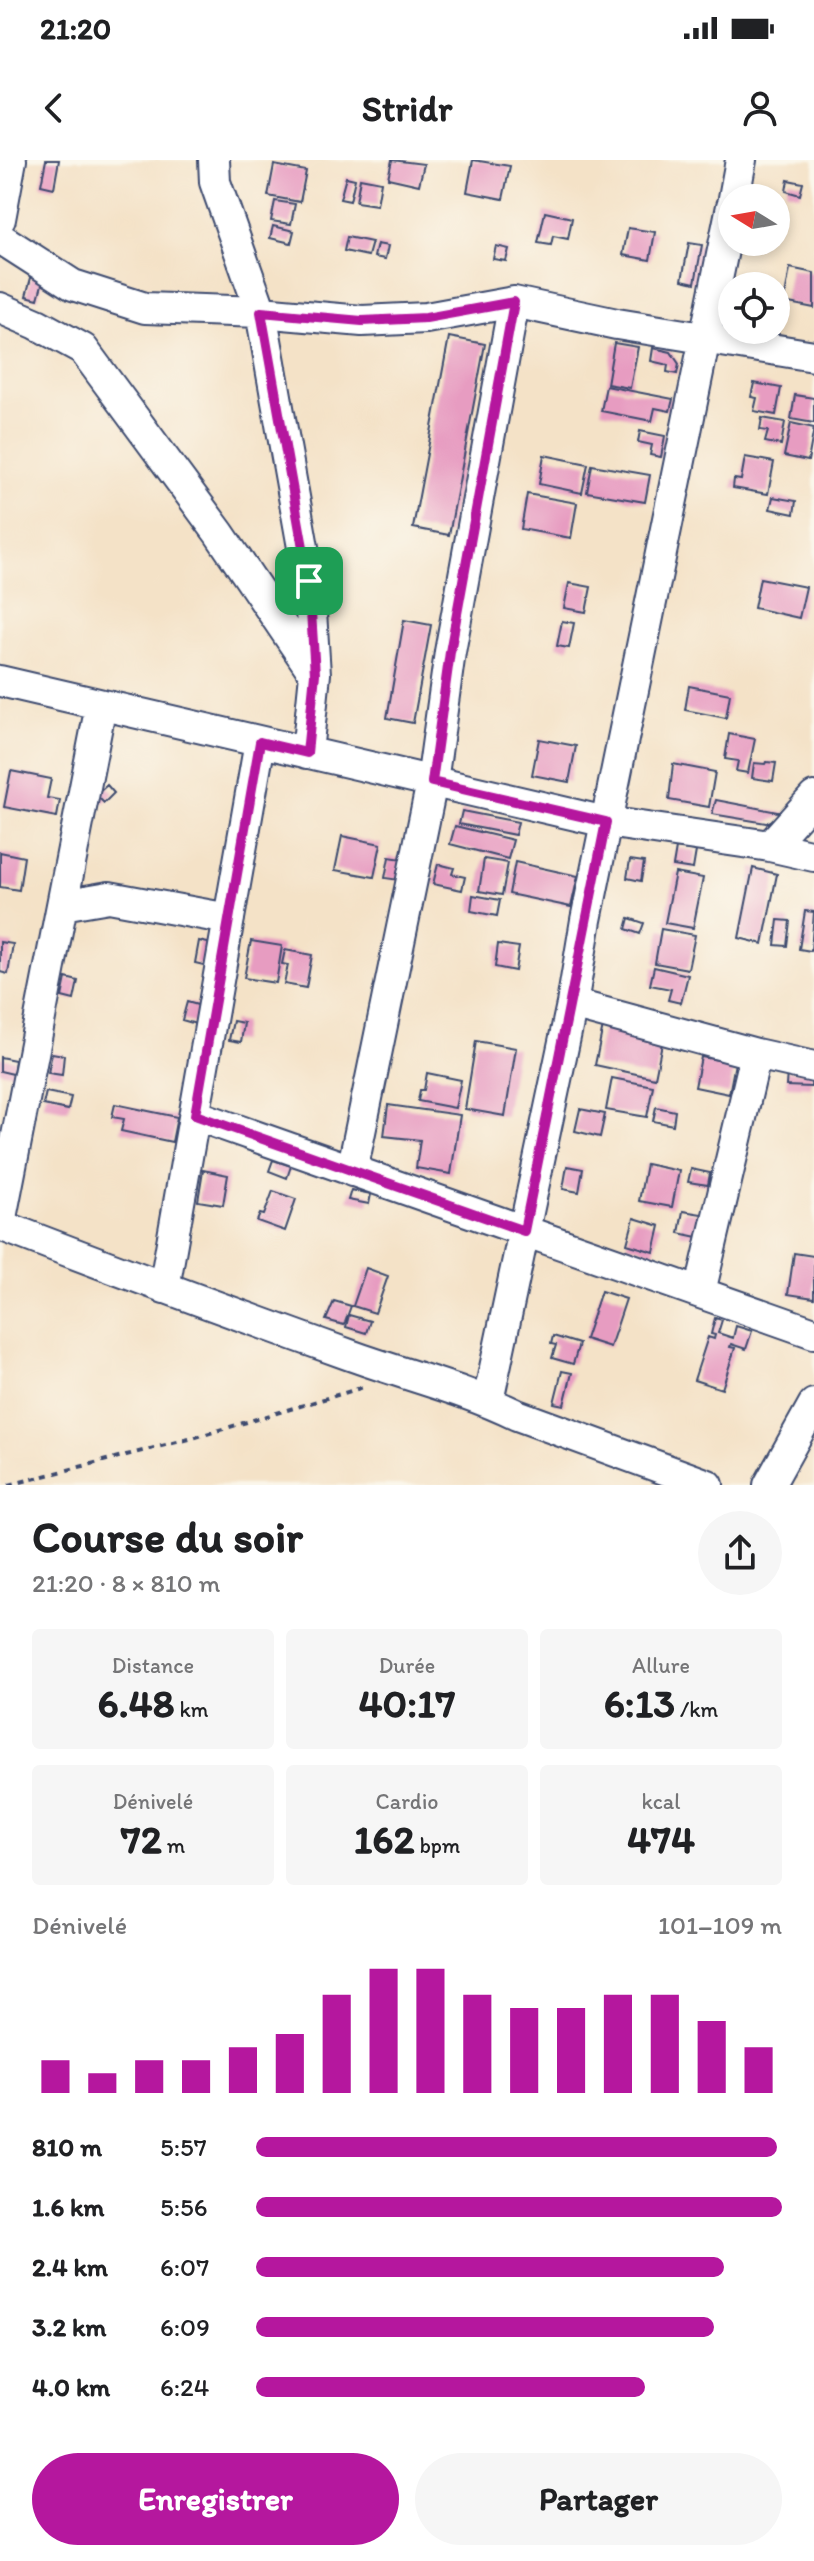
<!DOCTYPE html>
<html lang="fr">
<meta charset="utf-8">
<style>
:root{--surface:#fff;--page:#f6f6f6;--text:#202124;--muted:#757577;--accent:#b5179e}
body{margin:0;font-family:Itim,sans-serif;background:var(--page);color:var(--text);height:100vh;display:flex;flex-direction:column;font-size:30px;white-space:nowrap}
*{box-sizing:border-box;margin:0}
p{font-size:26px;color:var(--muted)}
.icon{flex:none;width:44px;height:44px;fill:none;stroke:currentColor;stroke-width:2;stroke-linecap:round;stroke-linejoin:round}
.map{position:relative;height:1325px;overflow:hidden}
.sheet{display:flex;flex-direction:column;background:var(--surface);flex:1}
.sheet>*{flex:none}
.needle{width:52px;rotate:281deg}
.fabs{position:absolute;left:718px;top:24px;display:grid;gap:16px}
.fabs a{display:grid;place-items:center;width:72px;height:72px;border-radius:50%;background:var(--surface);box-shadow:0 4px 12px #0003;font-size:40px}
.pin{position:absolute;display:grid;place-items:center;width:68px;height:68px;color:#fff;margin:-34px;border-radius:16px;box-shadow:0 4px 12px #0006}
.round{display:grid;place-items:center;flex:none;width:84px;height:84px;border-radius:42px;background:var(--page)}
.overview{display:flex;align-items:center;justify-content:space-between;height:136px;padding:0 32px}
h1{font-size:44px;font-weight:800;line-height:60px}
.metrics{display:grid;grid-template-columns:repeat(3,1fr);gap:12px;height:136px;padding:8px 32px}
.metrics div{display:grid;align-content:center;border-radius:8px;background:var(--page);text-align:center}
.metrics b{font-size:40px;font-weight:800}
.metrics small{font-size:22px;font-weight:400}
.metrics p{font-size:22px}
.chart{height:224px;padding:16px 32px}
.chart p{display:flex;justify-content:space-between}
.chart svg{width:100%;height:144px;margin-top:8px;stroke:var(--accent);stroke-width:6}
.button{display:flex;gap:16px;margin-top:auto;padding:16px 32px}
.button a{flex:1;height:92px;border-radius:48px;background:var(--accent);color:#fff;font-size:32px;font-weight:800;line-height:92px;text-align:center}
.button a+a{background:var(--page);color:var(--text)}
ul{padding:0 32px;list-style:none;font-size:26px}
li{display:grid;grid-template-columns:128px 96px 1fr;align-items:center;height:60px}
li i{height:20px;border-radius:10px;background:var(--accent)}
.status{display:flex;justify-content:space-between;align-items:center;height:56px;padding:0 40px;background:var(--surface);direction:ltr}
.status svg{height:22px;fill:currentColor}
header{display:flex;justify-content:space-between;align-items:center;height:104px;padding:0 32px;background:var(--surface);font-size:36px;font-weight:800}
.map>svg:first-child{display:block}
.building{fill:#e79cc1}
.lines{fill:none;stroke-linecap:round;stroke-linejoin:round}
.minor-casing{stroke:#3c4a6e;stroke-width:34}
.path{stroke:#3c4a6e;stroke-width:4;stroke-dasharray:6 6;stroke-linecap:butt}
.minor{stroke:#fff;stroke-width:30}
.route-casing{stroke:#fff;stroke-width:16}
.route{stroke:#b5179e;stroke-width:10}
</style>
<div class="status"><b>21:20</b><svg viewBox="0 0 49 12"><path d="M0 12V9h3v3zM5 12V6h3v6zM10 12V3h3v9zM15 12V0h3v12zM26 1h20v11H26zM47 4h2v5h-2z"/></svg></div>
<header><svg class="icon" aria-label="back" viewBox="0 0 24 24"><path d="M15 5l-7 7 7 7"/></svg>Stridr<svg class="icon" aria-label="person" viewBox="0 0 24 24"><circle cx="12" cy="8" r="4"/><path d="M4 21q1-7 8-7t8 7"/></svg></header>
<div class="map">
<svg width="814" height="1325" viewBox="0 0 814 1325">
<rect width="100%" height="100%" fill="#fbf7ec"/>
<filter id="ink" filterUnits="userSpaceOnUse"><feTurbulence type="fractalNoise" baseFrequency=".0125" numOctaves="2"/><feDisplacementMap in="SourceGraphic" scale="16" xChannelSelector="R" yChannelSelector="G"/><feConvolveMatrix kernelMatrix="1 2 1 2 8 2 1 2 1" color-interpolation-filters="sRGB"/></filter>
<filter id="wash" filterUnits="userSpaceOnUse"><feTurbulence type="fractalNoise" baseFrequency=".006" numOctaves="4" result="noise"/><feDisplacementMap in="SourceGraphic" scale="32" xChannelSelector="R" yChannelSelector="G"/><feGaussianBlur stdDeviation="1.8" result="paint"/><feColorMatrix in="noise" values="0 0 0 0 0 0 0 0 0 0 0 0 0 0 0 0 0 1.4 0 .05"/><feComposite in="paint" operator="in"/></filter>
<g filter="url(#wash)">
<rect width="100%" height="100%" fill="#f4e2c7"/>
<g id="blocks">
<path class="building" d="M 46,0 L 59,0 L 54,28 L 41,25 Z
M 392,0 L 424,4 L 419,25 L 388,18 Z
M 473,0 L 510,6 L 503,39 L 467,32 Z
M 274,5 L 306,11 L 300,42 L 268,36 Z
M 346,17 L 355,19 L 350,41 L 340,39 Z
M 360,18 L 381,22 L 377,45 L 356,42 Z
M 788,20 L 803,23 L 800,35 L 786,31 Z
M 275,41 L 295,44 L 291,64 L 271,61 Z
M 545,52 L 572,58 L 568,79 L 553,76 L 551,85 L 538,83 Z
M 273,66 L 294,71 L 291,83 L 270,78 Z
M 628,68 L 655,72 L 650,100 L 623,95 Z
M 347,77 L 372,82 L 368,96 L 344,91 Z
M 689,83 L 702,85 L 695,123 L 682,120 Z
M 377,84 L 388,86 L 385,99 L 374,97 Z
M 496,86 L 509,89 L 506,101 L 493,99 Z
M 790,108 L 814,113 L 814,148 L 784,142 Z
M 32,114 L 44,117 L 38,139 L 26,136 Z
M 449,177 L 485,184 L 449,375 L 413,368 Z
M 614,183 L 638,187 L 630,228 L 607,224 Z
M 653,188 L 671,192 L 679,204 L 677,214 L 667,212 L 668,205 L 651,201 Z
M 754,223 L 781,228 L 776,255 L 754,251 L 757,238 L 751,237 Z
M 606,226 L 673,239 L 670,251 L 655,248 L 652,261 L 601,251 Z
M 795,235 L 814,238 L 814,263 L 791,259 Z
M 762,258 L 785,262 L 781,285 L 765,282 L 768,271 L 760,270 Z
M 791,263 L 814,268 L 808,301 L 784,296 Z
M 640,271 L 665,276 L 661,297 L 650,295 L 652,285 L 638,282 Z
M 544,295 L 588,304 L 582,333 L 539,324 Z
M 745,297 L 774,302 L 768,334 L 733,328 L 734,319 L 741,320 Z
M 592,305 L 650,315 L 645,342 L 587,332 Z
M 527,334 L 577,343 L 571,378 L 521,369 Z
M 773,337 L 796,341 L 794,354 L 770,349 Z
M 760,418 L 806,427 L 799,458 L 754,448 Z
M 569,423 L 591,427 L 586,452 L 564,448 Z
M 404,460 L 431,465 L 413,563 L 387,558 Z
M 562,461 L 574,463 L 569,488 L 557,486 Z
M 689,526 L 730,534 L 726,558 L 685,550 Z
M 729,574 L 755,579 L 748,613 L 736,611 L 738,601 L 725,599 Z
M 539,579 L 576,586 L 569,622 L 532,615 Z
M 766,602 L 776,603 L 773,621 L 752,618 L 754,603 L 765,604 Z
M 673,604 L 715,612 L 709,647 L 669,640 Z
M 11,611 L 51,619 L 47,638 L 60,640 L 57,657 L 4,647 Z
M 107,625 L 114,633 L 104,643 L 96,635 Z
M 716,640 L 788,654 L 766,663 L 712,654 Z
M 462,651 L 518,662 L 515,675 L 459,664 Z
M 455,666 L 513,680 L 508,699 L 450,684 Z
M 342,676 L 381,684 L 374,717 L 335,710 Z
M 676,688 L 696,691 L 693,709 L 673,706 Z
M 0,692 L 24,697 L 19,730 L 0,727 Z
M 389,697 L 403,699 L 399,720 L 385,718 Z
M 484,699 L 508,703 L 502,735 L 479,731 Z
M 630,700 L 644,702 L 641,721 L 627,718 Z
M 515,702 L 578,716 L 571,747 L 509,734 Z
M 438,704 L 454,708 L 452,714 L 465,717 L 462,730 L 433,724 Z
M 753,708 L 777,714 L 763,784 L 739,778 Z
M 675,713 L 703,718 L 693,768 L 665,763 Z
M 473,735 L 500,740 L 497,756 L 471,751 Z
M 805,751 L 814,752 L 811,791 L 799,789 Z
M 629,758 L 644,763 L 640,774 L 626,769 Z
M 778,760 L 790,761 L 787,786 L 775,785 Z
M 661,769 L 695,775 L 688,809 L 655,803 Z
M 199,781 L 212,784 L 208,806 L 195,803 Z
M 251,781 L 282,786 L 276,823 L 244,818 Z
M 0,782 L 13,784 L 8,814 L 0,812 Z
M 498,784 L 519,787 L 515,811 L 495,807 Z
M 285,790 L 312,795 L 306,828 L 284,824 L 288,805 L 282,804 Z
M 654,807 L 688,815 L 681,843 L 668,840 L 671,829 L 650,825 Z
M 66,818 L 78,821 L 74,840 L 62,837 Z
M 187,842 L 201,846 L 196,864 L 182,860 Z
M 233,861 L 244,863 L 241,882 L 229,880 Z
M 603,866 L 663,878 L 655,918 L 595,905 Z
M 476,881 L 516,888 L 505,956 L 465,949 Z
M 52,893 L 64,895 L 62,915 L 48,913 Z
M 0,897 L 15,900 L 13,914 L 0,911 Z
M 701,897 L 735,903 L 729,934 L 695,927 Z
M 787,911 L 812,913 L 811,927 L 786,926 Z
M 427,913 L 461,920 L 455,948 L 418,941 L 420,930 L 424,930 Z
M 612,918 L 653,926 L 647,957 L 606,950 Z
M 46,932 L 71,937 L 68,950 L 43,945 Z
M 115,944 L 177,957 L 172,982 L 121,971 L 124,959 L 112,957 Z
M 388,945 L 460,955 L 451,1014 L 416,1008 L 420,980 L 384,976 Z
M 656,947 L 675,951 L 673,965 L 653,961 Z
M 580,949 L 605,954 L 600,977 L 575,971 Z
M 273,1000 L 291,1006 L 287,1018 L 269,1011 Z
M 646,1004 L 679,1011 L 672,1047 L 639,1041 Z
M 567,1006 L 583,1009 L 579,1032 L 563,1029 Z
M 691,1009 L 710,1013 L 708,1025 L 688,1022 Z
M 203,1010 L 228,1015 L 223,1045 L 198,1041 Z
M 351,1030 L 371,1034 L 369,1044 L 348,1040 Z
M 273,1031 L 296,1039 L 285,1071 L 257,1061 L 260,1054 L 264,1055 Z
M 683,1051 L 702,1054 L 698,1077 L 679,1073 Z
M 634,1058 L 660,1066 L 654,1092 L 627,1084 Z
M 794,1093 L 814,1096 L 814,1138 L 788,1134 Z
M 366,1108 L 388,1116 L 375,1153 L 353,1146 Z
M 601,1131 L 626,1139 L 610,1187 L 585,1179 Z
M 334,1141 L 351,1146 L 344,1165 L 326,1160 Z
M 349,1155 L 370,1161 L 366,1173 L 346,1167 Z
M 715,1158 L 722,1160 L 718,1173 L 733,1178 L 736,1166 L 752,1171 L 746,1189 L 731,1184 L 730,1187 L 735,1188 L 722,1229 L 694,1220 L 708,1177 L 714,1179 L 715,1175 L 711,1174 Z
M 553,1176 L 579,1184 L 573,1204 L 552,1198 L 556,1185 L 551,1184 Z
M 562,1211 L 572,1213 L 564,1245 L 554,1243 Z"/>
</g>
</g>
<g filter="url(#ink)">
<use href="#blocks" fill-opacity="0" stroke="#3c4a6e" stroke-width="2"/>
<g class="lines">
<g class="minor-casing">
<path id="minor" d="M 214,0 L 215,22 L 261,152 L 309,421 L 315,514 L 307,593
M 734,38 L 741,0
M 0,59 L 11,0
M 0,78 L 73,125 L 145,148 L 261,152 L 362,161 L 426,158 L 514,142 L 617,164 L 814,196
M 0,148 L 37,164 L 83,189 L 219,373 L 314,513
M 0,521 L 606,662 L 770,686 L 814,696
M 770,686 L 814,637
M 62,745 L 109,737 L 229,759
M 572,844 L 756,894 L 814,907
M 195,955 L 814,1173
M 352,1011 L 432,622 L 450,492 L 514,142
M 0,1063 L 101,545
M 0,1065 C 116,1110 233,1153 350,1195 C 405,1215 464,1229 517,1255 L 708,1325
M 164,1128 L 260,582
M 700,1132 L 756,894
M 488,1241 L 572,844 L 586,760 L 732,46
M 769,1325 L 814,1244"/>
</g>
<path class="path" d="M 9,1325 L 193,1278 L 364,1227"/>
<use href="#minor" class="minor"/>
</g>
</g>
<g class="lines" filter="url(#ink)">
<g class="route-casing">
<path id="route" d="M 514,142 L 450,492 L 432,622 L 606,662 L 524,1071 L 195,955 L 260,582 L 307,593 L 315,514 L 309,421 L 261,152 L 362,161 L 426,158 Z"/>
</g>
<use href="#route" class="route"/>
</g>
</svg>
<div class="fabs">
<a><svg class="needle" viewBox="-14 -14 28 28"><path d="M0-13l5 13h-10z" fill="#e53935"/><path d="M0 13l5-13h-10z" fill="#757577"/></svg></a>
<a><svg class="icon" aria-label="locate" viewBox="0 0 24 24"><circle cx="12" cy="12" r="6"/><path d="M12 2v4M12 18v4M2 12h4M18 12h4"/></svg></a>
</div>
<div class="pin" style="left:309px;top:421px;background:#1e9e55"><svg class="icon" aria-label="arrive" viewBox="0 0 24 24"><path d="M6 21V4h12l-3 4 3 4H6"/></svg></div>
</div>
<section class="sheet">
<div class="overview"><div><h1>Course du soir</h1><p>21:20 · 8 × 810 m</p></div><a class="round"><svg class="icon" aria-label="share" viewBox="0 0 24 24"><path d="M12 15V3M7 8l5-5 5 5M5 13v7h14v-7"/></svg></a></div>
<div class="metrics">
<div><p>Distance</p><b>6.48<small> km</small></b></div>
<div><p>Durée</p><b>40:17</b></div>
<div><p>Allure</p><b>6:13<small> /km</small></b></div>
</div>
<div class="metrics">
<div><p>Dénivelé</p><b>72<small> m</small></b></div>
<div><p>Cardio</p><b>162<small> bpm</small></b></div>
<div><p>kcal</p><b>474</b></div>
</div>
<div class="chart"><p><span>Dénivelé</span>101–109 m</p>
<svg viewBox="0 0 160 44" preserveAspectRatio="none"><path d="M5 44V34M15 44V38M25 44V34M35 44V34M45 44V30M55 44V26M65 44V14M75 44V6M85 44V6M95 44V14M105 44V18M115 44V18M125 44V14M135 44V14M145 44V22M155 44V30"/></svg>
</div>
<ul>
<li><b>810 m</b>5:57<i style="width:99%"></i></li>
<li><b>1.6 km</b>5:56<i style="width:100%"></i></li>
<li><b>2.4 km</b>6:07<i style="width:89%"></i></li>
<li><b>3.2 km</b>6:09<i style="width:87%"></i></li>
<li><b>4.0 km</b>6:24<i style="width:74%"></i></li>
</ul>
<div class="button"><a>Enregistrer</a><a>Partager</a></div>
</section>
